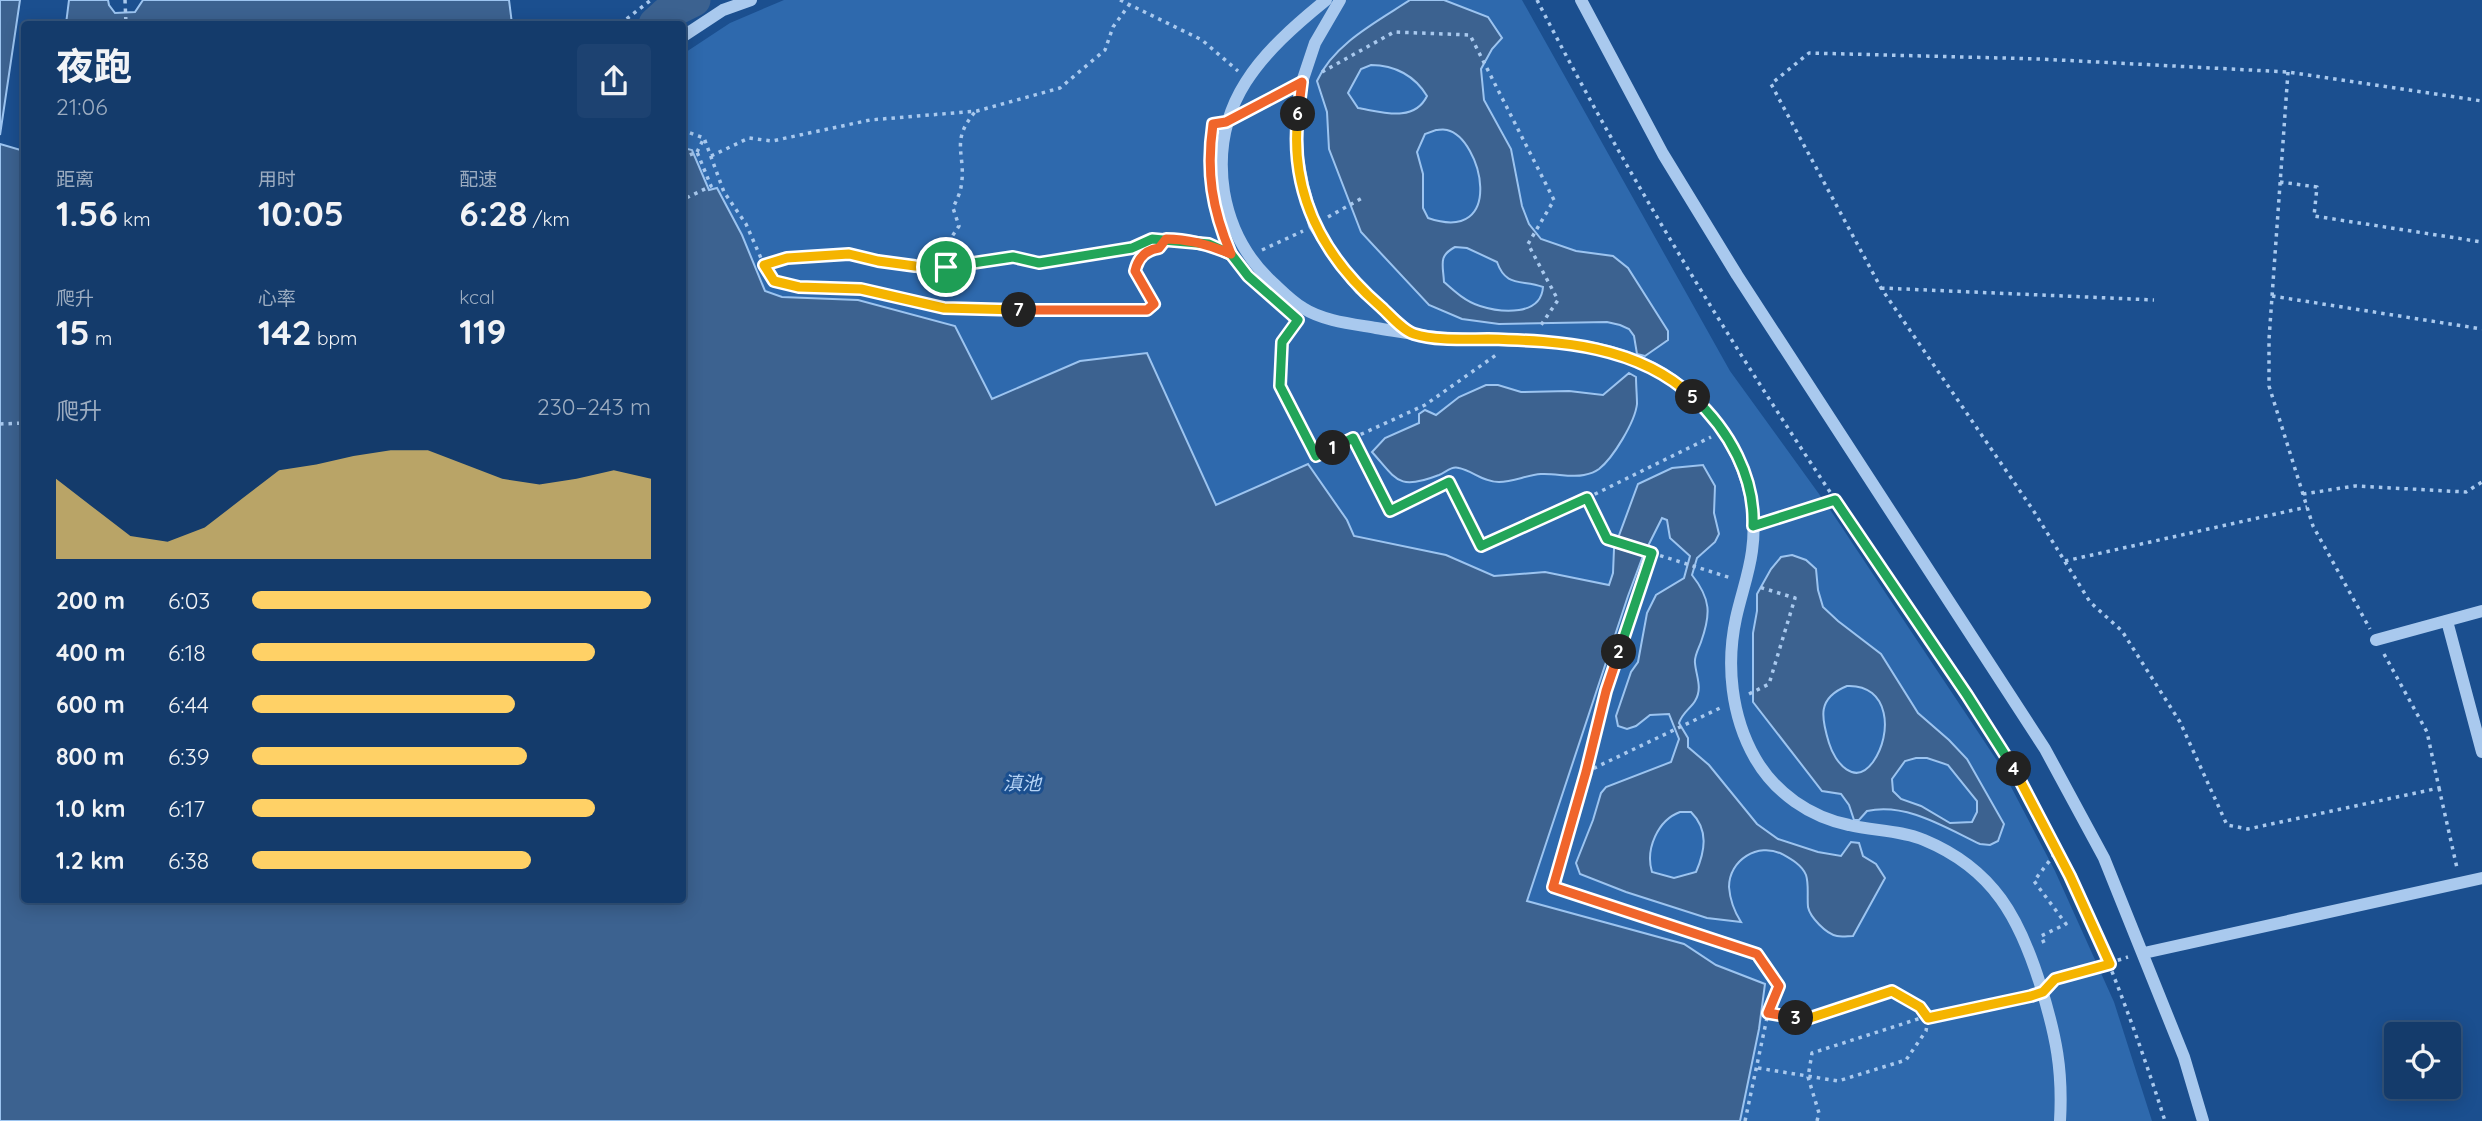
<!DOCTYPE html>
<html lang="zh">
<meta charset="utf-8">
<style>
:root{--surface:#143b6b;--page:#1d4271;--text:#f1f3f6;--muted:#9dadc1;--line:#33557e;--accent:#ffd166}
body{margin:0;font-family:Quicksand,"Noto Sans SC",sans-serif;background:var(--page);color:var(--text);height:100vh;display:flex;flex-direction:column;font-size:26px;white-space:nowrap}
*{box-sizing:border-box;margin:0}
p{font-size:23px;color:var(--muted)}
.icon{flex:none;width:38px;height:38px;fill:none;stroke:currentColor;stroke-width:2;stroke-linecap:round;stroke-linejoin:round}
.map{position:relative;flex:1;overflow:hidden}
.drawer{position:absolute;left:21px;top:21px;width:665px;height:882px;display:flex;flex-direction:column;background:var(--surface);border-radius:7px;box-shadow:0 4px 18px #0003,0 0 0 2px var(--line)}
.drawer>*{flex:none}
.fabs{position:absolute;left:2384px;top:1022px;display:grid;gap:14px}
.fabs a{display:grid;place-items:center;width:77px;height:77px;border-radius:7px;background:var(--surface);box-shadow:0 4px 18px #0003,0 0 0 2px var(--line);font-size:35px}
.pin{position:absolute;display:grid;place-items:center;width:60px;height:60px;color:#fff;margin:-30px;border:4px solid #fff;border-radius:50%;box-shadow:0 2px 7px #0007}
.km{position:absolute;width:35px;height:35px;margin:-18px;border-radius:50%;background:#222;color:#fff;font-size:19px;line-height:35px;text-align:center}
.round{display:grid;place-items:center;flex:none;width:74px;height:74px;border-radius:7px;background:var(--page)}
.overview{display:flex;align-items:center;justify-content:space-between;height:119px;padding:0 35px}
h1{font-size:38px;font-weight:700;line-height:52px}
.metrics{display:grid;grid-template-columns:repeat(3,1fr);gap:10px;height:119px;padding:7px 35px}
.metrics div{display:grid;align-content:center}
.metrics b{font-size:35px;font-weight:700}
.metrics small{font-size:19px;font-weight:400}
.metrics p{font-size:19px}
.chart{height:196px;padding:14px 35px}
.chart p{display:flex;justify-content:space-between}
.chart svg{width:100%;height:126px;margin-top:7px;fill:var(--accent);opacity:.7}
ul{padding:0 35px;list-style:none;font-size:23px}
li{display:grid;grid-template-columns:112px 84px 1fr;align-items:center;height:52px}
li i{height:18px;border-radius:9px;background:var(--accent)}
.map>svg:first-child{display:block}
.green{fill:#2e69ad}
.water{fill:#3c6290;stroke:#9cc4f0;stroke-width:2;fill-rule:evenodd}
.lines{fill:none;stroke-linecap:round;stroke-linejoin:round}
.river{stroke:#3c6290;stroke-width:33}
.path{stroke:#a9c9ee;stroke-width:3.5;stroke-dasharray:3.5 5;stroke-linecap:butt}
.minor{stroke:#a9c9ee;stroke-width:12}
.path-bridge{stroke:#a9c9ee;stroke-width:3.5;stroke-dasharray:3.5 5;stroke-linecap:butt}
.split-1-casing{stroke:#fff;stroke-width:14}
.split-2-casing{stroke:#fff;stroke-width:14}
.split-3-casing{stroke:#fff;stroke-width:14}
.split-4-casing{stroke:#fff;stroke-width:14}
.split-5-casing{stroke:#fff;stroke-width:14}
.split-6-casing{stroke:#fff;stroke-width:14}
.split-7-casing{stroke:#fff;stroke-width:14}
.split-8-casing{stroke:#fff;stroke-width:14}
.split-1{stroke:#22a559;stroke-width:9}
.split-2{stroke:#22a559;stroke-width:9}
.split-3{stroke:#f0652b;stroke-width:9}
.split-4{stroke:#f5b400;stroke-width:9}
.split-5{stroke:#22a559;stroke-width:9}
.split-6{stroke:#f5b400;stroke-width:9}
.split-7{stroke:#f0652b;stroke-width:9}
.split-8{stroke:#f5b400;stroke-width:9}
.labels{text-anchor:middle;stroke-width:6;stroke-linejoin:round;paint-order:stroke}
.water-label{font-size:19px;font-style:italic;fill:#b5d3f5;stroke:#1b4f8f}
</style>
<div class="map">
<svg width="2482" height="1121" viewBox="0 0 2482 1121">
<rect width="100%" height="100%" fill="#1b4f8f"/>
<path class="green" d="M 784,0 L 1522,0 L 1730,371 L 1827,505 L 1998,762 L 2055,871 L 2114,1002 L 2152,1121 L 1740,1121 L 1759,1029 L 1764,984 L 1716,965 L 1684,944 L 1527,902 L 1628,596 L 1545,572 L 1494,576 L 1446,555 L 1353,536 L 1347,520 L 1308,464 L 1216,505 L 1080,361 L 991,399 L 858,300 L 782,297 L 765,291 L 742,235 L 717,188 L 710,191 L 692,150 L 683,148 L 683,54 L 730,23 Z"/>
<path class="water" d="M 0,0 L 20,0 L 0,135 Z
M 69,0 L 108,0 L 109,5 L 115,13 L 135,12 L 143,0 L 509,0 L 512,24 L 66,24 Z
M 1410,0 L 1444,0 L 1488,17 L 1502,38 L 1492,49 L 1481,69 L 1484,100 L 1511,149 L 1522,206 L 1529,224 L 1541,239 L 1576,251 L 1613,256 L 1628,268 L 1668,331 L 1668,340 L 1645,356 L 1637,354 L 1634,336 L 1629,329 L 1620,325 L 1607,322 L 1499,324 L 1462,319 L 1429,305 L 1361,232 L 1329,149 L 1327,112 L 1317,81 C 1333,44 1378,21 1410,0 ZM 1371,65 C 1395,65 1415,76 1427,96 C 1414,123 1382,112 1358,108 L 1348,93 L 1361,69 ZM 1436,130 C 1439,130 1443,129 1447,130 C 1482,138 1507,245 1428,218 L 1423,208 L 1423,174 L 1417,152 L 1425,134 ZM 1455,247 L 1467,248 L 1497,262 C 1506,288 1522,279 1543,287 C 1541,316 1502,313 1480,306 C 1466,302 1454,291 1444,282 C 1443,264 1438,256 1455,247 Z
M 0,144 L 24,151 L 24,900 L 682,900 L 683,148 L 692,150 L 709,190 L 717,188 L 742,235 L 765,291 L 782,297 L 858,300 L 955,326 L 992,399 L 1080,361 L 1147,353 L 1216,505 L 1308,464 L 1347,520 L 1354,536 L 1446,555 L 1494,576 L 1545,572 L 1609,585 L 1613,573 L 1614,549 L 1638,484 L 1672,468 L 1703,465 L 1715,486 L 1714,513 L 1719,534 L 1715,542 L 1697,558 L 1692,575 C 1711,599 1711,614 1701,642 C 1699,648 1694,656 1695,663 C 1696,676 1703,688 1695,701 C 1690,709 1682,713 1679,723 L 1688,738 L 1688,747 L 1709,765 L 1757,824 L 1778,839 L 1818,852 L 1841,856 L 1851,842 L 1859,843 L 1863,856 L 1876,864 L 1885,878 L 1853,936 C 1848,936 1842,937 1837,936 C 1826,934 1810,917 1808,907 C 1807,896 1809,884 1806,875 C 1802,865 1791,859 1782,854 C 1758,842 1729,860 1729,887 C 1730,900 1734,911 1741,922 L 1707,918 L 1626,892 L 1580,874 L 1576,863 L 1593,820 L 1601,793 L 1606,787 L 1671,762 L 1679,739 L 1669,714 L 1650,715 L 1636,726 L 1627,729 L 1618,726 L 1616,716 L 1631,672 L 1638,662 L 1647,613 L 1656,595 L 1684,578 L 1690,556 L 1670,538 L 1667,520 L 1662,518 L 1643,556 L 1628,596 L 1527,901 L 1684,944 L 1716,965 L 1765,984 L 1759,1029 L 1740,1121 L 0,1121 ZM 1680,812 L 1691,812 C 1709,830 1705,851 1696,872 L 1674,878 L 1652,872 C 1645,849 1658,820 1680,812 Z
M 1629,373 L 1636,377 C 1636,386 1637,396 1637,404 C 1635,422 1613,458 1599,469 C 1595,472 1589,474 1584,475 C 1571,478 1555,473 1541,474 C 1527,475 1513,482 1499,482 C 1483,482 1473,471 1459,468 C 1451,466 1446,472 1439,475 C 1398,491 1397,480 1372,452 L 1385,438 L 1419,423 L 1419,414 L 1425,410 L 1436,415 L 1459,397 L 1486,385 L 1498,385 L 1521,392 L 1569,391 L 1603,395 Z
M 1792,555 L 1806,560 L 1816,569 L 1818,590 L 1823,607 L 1838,621 L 1881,654 L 1918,713 L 1949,740 L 1967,759 L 2004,824 L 1998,841 L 1990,845 L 1980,844 C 1946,828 1906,802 1867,811 L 1859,820 L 1854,820 L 1849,805 L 1841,794 L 1822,791 L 1753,702 L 1753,633 L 1757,611 L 1757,594 L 1771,569 L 1781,557 ZM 1847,686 C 1890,684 1893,734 1873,762 C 1855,787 1835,763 1829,743 C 1821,717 1817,698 1847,686 ZM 1916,758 L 1927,758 L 1948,765 L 1977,801 L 1977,812 L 1972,822 L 1950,823 L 1921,806 L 1901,799 L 1893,791 L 1892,779 L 1905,761 Z"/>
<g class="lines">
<path class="river" d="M 655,24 L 666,14 L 694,0"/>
<path class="path" d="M 125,0 L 126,24
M 1120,0 L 1202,40 L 1238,71
M 1537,0 C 1626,173 1728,339 1836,501 C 1896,592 1962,681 2018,776 C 2081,884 2127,1002 2165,1121
M 620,24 L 651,0
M 1322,72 L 1394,32 L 1470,35 L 1554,200 L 1528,244 L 1558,300 L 1539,328
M 2288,72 L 2269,339 L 2269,386 L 2313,526 L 2370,629
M 1248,111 L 1287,90
M 682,130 L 704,138 L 724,192 L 746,224 L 764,265 L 774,281 L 799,287 L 861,289 L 944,308 L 998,311 L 1147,310 L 1154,304 L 1135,271 C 1138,257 1145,250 1159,248 L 1166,239
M 697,152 L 704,138
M 711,156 L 749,138 L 772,141 L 870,120 L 977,111 L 1060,88 L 1105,50 L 1113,27 L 1129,5
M 682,158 L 697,152 L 711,186 L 682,200
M 2280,182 L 2317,187 L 2314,216 L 2482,242
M 1328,217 L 1364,197
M 1262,250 L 1303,231
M 764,265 L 787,258 L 849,254 L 878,261 L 915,266 L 946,267 L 1013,257 L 1039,263 L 1132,248 L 1152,239 L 1209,244 L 1229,253
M 946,267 L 945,247 L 959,226 L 953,208 C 956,201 960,194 961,187 C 967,155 949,142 975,112
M 1881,288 L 2154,300
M 2272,296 L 2482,329
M 0,424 L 24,423
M 1353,438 L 1425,405 L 1496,355
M 2303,494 L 2355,486 L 2466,492 L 2482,482
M 1587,498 L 1711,437
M 1768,521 L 1834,500
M 1652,553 L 1731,578
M 2065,561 L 2307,507
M 2384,654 L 2427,732 L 2439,788 L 2248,829 L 2227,825 L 2180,722 L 2122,631 L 2090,602 L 2033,510 L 1881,288 L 1771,84 L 1809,53 L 2040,59 L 2288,72 L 2482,101
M 1749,694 L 1769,684 L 1795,598 L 1759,587
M 1586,772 L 1720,708
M 2439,788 L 2457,868
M 2044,943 L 2041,936 L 2066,924 L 2034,881 L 2057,851
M 2053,981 L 2128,957
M 1758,1068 L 1838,1081 L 1906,1060 L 1926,1031 L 1928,1018 L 1920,1007 L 1892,991 L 1807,1019 L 1768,1013
M 1745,1121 L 1768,1013 L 1779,986
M 1817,1121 L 1819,1113 L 1808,1077 L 1812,1053 L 1918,1019 L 2029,996"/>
<path class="minor" d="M 1326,0 C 1262,52 1210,103 1224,192 C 1230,227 1245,256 1270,280 C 1281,290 1291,301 1303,308 C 1323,321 1353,324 1376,328 C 1402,332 1427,337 1452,338 C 1529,343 1618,334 1682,387 C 1730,427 1761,487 1752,551 C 1749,574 1741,595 1736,618 C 1726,664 1731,716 1755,758 C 1775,793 1810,817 1849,825 C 1874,831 1900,830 1924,840 C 1994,869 2020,919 2041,987 C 2056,1036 2063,1070 2060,1121
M 1340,0 L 1315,43 L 1302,82 L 1297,124 L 1297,154 L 1303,185 L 1314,225 L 1337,261 L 1360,289 L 1411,333
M 1581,0 L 1663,154 L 1737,275 L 2045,749 L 2104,858 L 2184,1057 L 2203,1121
M 682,37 L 723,10 L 751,0
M 2447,621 L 2482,752
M 2376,640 L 2482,611
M 2144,953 L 2482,878"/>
<path class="path-bridge" d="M 1306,310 L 1282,342 L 1280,386 L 1316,456 L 1353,438 L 1390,511 L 1449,482 L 1481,546 L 1587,498 L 1607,539 L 1652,553 L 1606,691 L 1553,887 L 1757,954 L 1779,986"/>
</g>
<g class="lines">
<g class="split-1-casing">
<path id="split-1" d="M 946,267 L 1013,257 L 1039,263 L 1132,248 L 1152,239 L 1209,244 L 1231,254 L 1248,276 L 1298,320 L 1282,342 L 1280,386 L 1316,456 L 1333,448"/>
</g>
<g class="split-2-casing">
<path id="split-2" d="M 1333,448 L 1353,438 L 1390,511 L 1449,482 L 1481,546 L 1587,498 L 1607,539 L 1652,553 L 1619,652"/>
</g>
<g class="split-3-casing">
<path id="split-3" d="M 1619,652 L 1606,691 L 1586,772 L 1553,887 L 1757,954 L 1779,986 L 1768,1013 L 1796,1018"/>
</g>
<g class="split-4-casing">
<path id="split-4" d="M 1796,1018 L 1807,1019 L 1892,991 L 1920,1007 L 1928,1018 L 2031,996 L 2043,992 L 2055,979 L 2110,964 L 2070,876 L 2014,769"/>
</g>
<g class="split-5-casing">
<path id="split-5" d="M 1693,397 C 1729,430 1755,477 1753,526 L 1835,500 L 1967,695 L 2014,769"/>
</g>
<g class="split-6-casing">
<path id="split-6" d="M 1298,114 C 1289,193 1323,257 1381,307 C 1390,315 1402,330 1414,334 C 1436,341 1465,339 1488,339 C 1561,341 1637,345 1693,397"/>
</g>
<g class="split-7-casing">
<path id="split-7" d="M 1019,310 L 1147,310 L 1154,304 L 1135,271 C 1138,258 1145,250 1159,248 L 1166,239 C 1189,239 1210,245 1231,254 C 1212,209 1206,172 1213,124 L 1226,122 L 1302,82 L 1298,114"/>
</g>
<g class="split-8-casing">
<path id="split-8" d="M 946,267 L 915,266 L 878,261 L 849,254 L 787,258 L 764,265 L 774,281 L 799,287 L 861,289 L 944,308 L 1019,310"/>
</g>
<use href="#split-1" class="split-1"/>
<use href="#split-2" class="split-2"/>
<use href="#split-3" class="split-3"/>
<use href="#split-4" class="split-4"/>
<use href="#split-5" class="split-5"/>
<use href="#split-6" class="split-6"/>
<use href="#split-7" class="split-7"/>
<use href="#split-8" class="split-8"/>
</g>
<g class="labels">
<g class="water-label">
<text x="1022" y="790">滇池</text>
</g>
</g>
</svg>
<div class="fabs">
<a><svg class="icon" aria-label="locate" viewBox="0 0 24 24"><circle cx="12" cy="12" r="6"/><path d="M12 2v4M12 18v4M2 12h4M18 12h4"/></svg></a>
</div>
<div class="pin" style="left:946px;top:267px;background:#1e9e55"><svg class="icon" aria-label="arrive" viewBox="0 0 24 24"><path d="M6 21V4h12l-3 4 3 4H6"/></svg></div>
<b class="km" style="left:1333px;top:448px">1</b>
<b class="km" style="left:1619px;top:652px">2</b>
<b class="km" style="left:1796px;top:1018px">3</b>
<b class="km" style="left:2014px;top:769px">4</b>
<b class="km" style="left:1693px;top:397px">5</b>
<b class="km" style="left:1298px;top:114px">6</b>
<b class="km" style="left:1019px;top:310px">7</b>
<section class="drawer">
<div class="overview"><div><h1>夜跑</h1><p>21:06</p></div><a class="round"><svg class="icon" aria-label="share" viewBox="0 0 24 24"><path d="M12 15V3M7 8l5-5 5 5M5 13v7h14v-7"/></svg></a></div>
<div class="metrics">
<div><p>距离</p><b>1.56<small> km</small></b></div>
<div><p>用时</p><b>10:05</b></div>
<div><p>配速</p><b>6:28<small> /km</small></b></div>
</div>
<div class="metrics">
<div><p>爬升</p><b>15<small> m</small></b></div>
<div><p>心率</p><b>142<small> bpm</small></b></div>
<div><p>kcal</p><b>119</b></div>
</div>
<div class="chart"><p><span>爬升</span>230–243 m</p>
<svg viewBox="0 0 160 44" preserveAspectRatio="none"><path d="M0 44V16L10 26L20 36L30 38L40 33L50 23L60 13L70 11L80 8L90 6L100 6L110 11L120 16L130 18L140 16L150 13L160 16V44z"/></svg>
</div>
<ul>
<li><b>200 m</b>6:03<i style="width:100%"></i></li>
<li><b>400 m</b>6:18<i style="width:86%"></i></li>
<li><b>600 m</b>6:44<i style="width:66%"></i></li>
<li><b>800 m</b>6:39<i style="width:69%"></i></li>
<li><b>1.0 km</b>6:17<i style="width:86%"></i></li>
<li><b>1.2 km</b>6:38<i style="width:70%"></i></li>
</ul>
</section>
</div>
